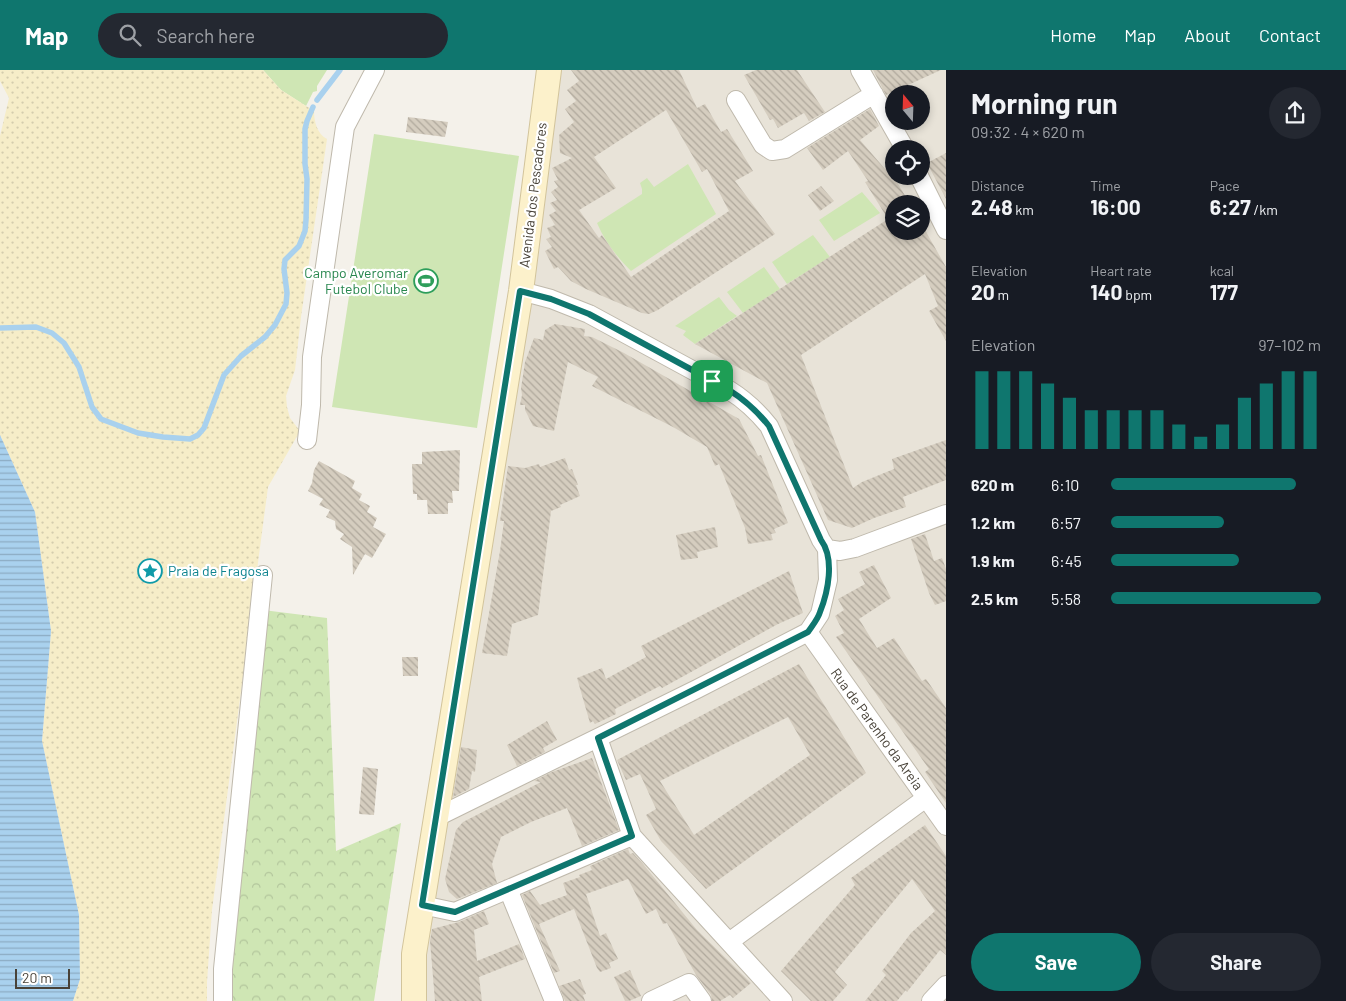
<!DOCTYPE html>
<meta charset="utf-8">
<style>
:root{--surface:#171b24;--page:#242831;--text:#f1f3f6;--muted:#9ea1a6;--accent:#0f766e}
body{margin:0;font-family:Barlow,sans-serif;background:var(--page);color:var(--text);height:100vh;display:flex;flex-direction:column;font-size:19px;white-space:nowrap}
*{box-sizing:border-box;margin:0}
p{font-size:16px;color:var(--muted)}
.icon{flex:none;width:28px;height:28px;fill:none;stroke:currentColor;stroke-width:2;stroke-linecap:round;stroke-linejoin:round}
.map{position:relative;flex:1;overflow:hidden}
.panel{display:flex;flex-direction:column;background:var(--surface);width:400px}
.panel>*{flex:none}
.needle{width:32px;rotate:341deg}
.tools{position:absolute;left:885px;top:15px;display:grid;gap:10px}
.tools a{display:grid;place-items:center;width:45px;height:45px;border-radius:50%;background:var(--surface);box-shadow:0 2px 8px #0003;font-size:25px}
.scale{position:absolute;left:15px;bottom:12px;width:55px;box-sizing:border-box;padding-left:5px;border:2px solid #484238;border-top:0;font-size:14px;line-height:18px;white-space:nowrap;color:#484238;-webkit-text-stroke:4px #fff;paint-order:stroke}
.pin{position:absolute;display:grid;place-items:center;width:42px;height:42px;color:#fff;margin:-21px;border-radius:10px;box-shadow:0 2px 8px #0006}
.round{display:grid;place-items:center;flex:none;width:52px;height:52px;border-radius:26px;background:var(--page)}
.summary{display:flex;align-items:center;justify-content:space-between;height:85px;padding:0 25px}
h1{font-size:28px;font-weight:700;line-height:38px}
.metrics{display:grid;grid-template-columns:repeat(3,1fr);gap:8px;height:85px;padding:5px 25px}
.metrics div{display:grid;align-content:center}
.metrics b{font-size:21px;font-weight:700}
.metrics small{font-size:14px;font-weight:400}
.metrics p{font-size:14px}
.chart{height:140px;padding:10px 25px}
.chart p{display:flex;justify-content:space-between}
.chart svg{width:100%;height:90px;margin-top:5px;stroke:var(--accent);stroke-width:6}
.cta{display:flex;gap:10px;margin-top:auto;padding:10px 25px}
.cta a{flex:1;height:58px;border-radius:30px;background:var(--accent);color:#fff;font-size:20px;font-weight:700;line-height:58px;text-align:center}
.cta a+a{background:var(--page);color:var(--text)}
ul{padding:0 25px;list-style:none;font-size:16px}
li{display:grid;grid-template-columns:80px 60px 1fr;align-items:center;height:38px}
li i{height:12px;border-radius:6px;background:var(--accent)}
header{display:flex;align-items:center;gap:30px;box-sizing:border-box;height:70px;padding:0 25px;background:var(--accent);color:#fff}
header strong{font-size:24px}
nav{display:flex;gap:28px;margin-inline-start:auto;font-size:18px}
.search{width:350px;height:45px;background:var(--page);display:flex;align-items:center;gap:12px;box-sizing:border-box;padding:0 18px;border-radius:28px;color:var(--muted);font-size:19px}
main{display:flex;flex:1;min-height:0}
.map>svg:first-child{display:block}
.residential{fill:#e8e3d8;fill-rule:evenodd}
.green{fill:#cfe6b4}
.sand{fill:url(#sand-dots)}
.park{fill:url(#park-crowns)}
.water{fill:url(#water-rules)}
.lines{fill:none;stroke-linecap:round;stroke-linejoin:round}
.stream{stroke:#a9d1ee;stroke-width:5.5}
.building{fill:url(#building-back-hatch);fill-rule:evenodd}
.street-casing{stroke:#bfb9ac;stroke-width:20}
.secondary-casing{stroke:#d2c49b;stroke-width:26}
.street{stroke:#fff;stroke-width:18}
.secondary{stroke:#fcf1cb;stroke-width:24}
.route-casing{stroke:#fff;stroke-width:10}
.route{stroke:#0f766e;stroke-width:6}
.labels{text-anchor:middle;stroke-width:4.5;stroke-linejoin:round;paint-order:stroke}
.street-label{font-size:14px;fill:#484238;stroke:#fff}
.leisure-label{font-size:14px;fill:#27864d;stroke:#fff;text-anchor:end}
.culture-label{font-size:14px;fill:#0d838f;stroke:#fff;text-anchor:start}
</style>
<header>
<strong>Map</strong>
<div class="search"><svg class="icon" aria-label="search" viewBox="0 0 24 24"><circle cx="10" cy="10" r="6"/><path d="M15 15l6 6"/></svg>Search here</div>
<nav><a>Home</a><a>Map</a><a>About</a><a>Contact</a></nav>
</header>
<main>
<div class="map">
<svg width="946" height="931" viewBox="0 0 946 931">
<defs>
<pattern id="sand-dots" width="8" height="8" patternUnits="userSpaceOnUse" patternTransform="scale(1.25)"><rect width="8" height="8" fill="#f6edc8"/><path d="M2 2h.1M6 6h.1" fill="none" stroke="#d4ccad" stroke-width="1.8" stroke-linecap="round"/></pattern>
<pattern id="park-crowns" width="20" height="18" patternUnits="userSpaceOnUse" patternTransform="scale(1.25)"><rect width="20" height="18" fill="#cfe6b4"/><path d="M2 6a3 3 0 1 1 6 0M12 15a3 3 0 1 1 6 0" fill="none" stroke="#b3c69c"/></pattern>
<pattern id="water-rules" width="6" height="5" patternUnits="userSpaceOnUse" patternTransform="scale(1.25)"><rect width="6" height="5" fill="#a9d1ee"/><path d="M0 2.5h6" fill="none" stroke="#8cabc2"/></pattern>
<pattern id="building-back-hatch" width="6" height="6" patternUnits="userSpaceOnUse" patternTransform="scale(1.25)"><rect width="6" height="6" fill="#d5cdbf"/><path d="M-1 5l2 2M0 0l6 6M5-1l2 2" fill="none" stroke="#afa89c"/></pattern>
</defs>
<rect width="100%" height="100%" fill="#f4f1ea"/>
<path class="residential" d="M 555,0 L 946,0 L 946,931 L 424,931 L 421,879 ZM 894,24 L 921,24 L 921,51 L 894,51 ZM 894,79 L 921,79 L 921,106 L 894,106 ZM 894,134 L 921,134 L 921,161 L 894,161 Z"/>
<path class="green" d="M 263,0 L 327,0 L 317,16 L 317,21 L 313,22 L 306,36 L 281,20 Z
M 374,64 L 519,86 L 477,358 L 332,337 Z
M 688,94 L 716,144 L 631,201 C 617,187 605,172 597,153 L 642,124 L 642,119 L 640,113 L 647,108 L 654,117 Z
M 862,122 L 880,143 L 834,171 L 819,150 Z
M 813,165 L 830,187 L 787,214 L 772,192 Z
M 764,197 L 780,219 L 743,243 L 727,222 Z
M 719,227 L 729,240 L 737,246 L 695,274 L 683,265 L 686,261 L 675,256 Z"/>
<path class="sand" d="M 0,0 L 263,0 L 281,20 L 314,41 C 314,51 317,64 327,69 L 301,247 L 295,300 L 286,326 L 287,337 L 290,348 L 300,361 L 268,417 L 212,840 L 207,912 L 207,931 L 73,931 L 80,909 L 79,845 L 42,671 L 51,561 L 35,442 L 0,365 L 0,66 L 9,28 L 0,11 Z"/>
<path class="park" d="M 263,540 L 327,548 L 336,781 L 401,753 L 374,931 L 229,931 L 229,897 Z"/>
<path class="water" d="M 0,365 L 35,442 L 51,561 L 42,671 L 79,845 L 80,909 L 73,931 L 0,931 Z"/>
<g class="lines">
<path class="stream" d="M 317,30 L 340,0
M 0,258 L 36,257 L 52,263 L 64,273 L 79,297 L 92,337 L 101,349 L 138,363 L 163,367 L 190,369 L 198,365 L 204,358 L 224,305 L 241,286 L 265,267 L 275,255 L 286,234 L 287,223 L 284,199 L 285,190 L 299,176 L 305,161 L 306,150 L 307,109 L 305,94 L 305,59 L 307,51 L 313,37"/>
</g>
<path class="building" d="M 571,0 L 679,0 L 697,38 L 705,34 L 721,62 L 727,59 L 753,101 L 735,111 L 775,164 L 658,240 L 649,244 L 642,243 L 586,219 L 571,211 L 558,197 L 554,199 L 545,181 L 552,177 L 546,169 L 551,167 L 547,158 L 555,155 L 549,145 L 556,141 L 550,133 L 557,130 L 551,122 L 558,117 L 554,111 L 558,110 L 552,98 L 572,88 L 560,83 L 559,65 L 574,52 L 565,39 L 576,31 L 567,20 L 579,11 ZM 666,40 L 702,102 L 707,99 L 729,141 L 631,207 L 602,165 L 599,168 L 579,140 L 616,118 L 594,87 Z
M 756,0 L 797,0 L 825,42 L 809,51 L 804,43 L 778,58 L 773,49 L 770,50 L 744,5 Z
M 873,0 L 941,0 L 886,25 Z
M 870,39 L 879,56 L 860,70 L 885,99 L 888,97 L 910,134 L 894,134 L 894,161 L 921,161 L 921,153 L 946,197 L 946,271 L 929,241 L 938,236 L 925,204 L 801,285 L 853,418 L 862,412 L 894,399 L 892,389 L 946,370 L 946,410 L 903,427 L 906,437 L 874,448 L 852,458 L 828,450 L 767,313 L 695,274 L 888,149 L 865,112 L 868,111 L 848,81 L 823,100 L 807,78 Z
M 408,47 L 448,52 L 445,67 L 406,62 Z
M 946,83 L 946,129 L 927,93 Z
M 821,116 L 834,131 L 820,141 L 808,125 Z
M 555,254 L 585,259 L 584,266 L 592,267 L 624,283 L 739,349 L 758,386 L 761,385 L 788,453 L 774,459 L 776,463 L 771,464 L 773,470 L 748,474 L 745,458 L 719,394 L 715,396 L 707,377 L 673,357 L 592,316 L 598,307 L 568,292 L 554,361 L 533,356 L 525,340 L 525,335 L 520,335 L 522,325 L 521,318 L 525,292 L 534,268 L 543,270 L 545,260 Z
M 460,380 L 459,421 L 452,421 L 453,433 L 448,433 L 448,444 L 428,444 L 427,430 L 417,430 L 417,424 L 413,424 L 412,394 L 422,394 L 422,382 Z
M 565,388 L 569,400 L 572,399 L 578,415 L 576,415 L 580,426 L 560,435 L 561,437 L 551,441 L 538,545 L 512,554 L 507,586 L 482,583 L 500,481 L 504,451 L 500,451 L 508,396 L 525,398 L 539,394 L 540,397 Z
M 319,391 L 355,411 L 352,418 L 362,424 L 359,430 L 370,436 L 367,442 L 377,448 L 373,457 L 386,464 L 372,488 L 365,484 L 353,505 L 352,477 L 340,469 L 344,464 L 336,459 L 335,451 L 326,447 L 330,440 L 319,435 L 323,429 L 308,421 L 312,413 L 314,400 Z
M 715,457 L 718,477 L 697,482 L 698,488 L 681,490 L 676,465 Z
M 925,464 L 934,491 L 942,488 L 946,499 L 946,531 L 935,535 L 929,523 L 911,469 Z
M 874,495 L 891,528 L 859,549 L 877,578 L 894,568 L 922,611 L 926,609 L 946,638 L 946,733 L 925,702 L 929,699 L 836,567 L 844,563 L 835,546 L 844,540 L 838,529 L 865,514 L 859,502 Z
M 789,501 L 803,543 L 778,554 L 662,618 L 660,616 L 615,639 L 616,644 L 595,654 L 593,651 L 590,653 L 577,608 L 602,598 L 606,609 L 646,587 L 641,576 Z
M 402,587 L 418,587 L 418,606 L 403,606 Z
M 799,594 L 866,703 L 706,819 L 661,771 L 646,745 L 656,739 L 640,704 L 626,710 L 617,690 ZM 788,647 L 810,685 L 694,765 L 660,711 Z
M 547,651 L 557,670 L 543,678 L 545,682 L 517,696 L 507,675 Z
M 461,677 L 477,680 L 475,702 L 472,701 L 469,719 L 453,727 Z
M 592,688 L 619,760 L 582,776 L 567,738 L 531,752 L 501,767 L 492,794 L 497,813 L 457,829 L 449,822 L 445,809 L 456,760 L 463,752 L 541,712 L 534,711 L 552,702 Z
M 363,697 L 378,699 L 374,745 L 359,744 Z
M 925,755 L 946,786 L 946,885 L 940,880 L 907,922 L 906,920 L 897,931 L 865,931 L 886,905 L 882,901 L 911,863 L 935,841 L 912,809 L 835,902 L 847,915 L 833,931 L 811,931 L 781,901 L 855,815 L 851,808 Z
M 628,779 L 630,784 L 633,783 L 643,794 L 697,860 L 751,913 L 733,928 L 730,925 L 720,931 L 712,931 L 711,925 L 696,905 L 667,853 L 663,854 L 656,839 L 646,844 L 628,809 L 586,824 L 600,866 L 606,863 L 618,889 L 609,893 L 611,898 L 600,902 L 597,898 L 574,839 L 539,854 L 560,901 L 554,903 L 522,825 L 530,821 L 540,835 L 567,825 L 563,813 L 580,807 L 579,805 L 592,800 L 590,796 Z
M 484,841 L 489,854 L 474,860 L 477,891 L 519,874 L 525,889 L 479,907 L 482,931 L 435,931 L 430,871 L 432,859 L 459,852 Z
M 630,900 L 641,926 L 629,931 L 625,931 L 614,907 Z
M 580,909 L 586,924 L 583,925 L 585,931 L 565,931 L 559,916 Z"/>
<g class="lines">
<g class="street-casing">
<path id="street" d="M 860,0 L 905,79
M 736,30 L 763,75 L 772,81 L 785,79 L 874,24
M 919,106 L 946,160
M 521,221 L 551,229 L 589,244 L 729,320 C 745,330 757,341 769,356 L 821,470 L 827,479 L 840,481 L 855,478 L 946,444
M 307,370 L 311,335 L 312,287 L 345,57 L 375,0
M 808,562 L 946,756
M 598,668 L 632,766 L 783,931
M 435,748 L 697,619 L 808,562 L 820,544 L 828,510 L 827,479
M 508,819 L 554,931
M 422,835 L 455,842 L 632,766
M 729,872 L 926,728
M 223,931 L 223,899 L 263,505
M 651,931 L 689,913 L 702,931
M 931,931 L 946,915"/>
</g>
<g class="secondary-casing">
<path id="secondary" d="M 414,931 L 414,884 L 521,221 L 549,0"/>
</g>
<use href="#street" class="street"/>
<use href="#secondary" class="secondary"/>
</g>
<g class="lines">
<g class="route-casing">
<path id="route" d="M 520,221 L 551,229 L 589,244 L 729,320 C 745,330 757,341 769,356 L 821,470 C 835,489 828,522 820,542 C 818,549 812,556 808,562 L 598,668 L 632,766 L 455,842 L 422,835 Z"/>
</g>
<use href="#route" class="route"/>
</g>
<defs>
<g id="stadium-ring" transform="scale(1.25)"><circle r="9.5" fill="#fff" stroke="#2e9e5b" stroke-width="1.5"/><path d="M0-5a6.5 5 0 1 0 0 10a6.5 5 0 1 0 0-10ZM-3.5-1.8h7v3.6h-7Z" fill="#2e9e5b"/></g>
<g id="sight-ring" transform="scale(1.25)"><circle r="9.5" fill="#fff" stroke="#0f9aa8" stroke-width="1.5"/><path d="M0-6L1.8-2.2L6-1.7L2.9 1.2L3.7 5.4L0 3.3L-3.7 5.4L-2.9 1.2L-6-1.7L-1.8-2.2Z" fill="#0f9aa8"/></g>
</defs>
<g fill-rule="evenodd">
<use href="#stadium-ring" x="426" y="211"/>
<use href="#sight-ring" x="150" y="501"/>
</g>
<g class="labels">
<g class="street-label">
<text transform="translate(533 125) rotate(-83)" y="5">Avenida dos Pescadores</text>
<text transform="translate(877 659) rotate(54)" y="5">Rua de Parenho da Areia</text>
</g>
<g class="leisure-label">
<text x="408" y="208">Campo Averomar<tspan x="408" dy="16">Futebol Clube</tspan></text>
</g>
<g class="culture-label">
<text x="168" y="506">Praia de Fragosa</text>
</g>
</g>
</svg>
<div class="tools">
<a><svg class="needle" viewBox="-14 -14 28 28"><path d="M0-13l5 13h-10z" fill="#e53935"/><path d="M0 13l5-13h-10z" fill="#9ea1a6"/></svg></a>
<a><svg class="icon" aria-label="locate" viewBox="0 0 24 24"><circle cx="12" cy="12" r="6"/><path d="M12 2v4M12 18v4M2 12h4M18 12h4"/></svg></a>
<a><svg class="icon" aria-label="layers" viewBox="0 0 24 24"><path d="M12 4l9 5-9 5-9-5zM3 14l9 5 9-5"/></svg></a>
</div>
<div class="scale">20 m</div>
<div class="pin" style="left:712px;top:311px;background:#1e9e55"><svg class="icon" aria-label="arrive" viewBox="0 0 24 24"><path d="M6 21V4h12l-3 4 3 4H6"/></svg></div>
</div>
<section class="panel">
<div class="summary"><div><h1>Morning run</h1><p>09:32 · 4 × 620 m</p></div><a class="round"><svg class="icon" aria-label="share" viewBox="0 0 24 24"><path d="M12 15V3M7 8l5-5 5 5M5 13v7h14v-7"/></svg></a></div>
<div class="metrics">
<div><p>Distance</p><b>2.48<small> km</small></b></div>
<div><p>Time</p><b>16:00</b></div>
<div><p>Pace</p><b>6:27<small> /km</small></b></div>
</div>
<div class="metrics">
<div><p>Elevation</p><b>20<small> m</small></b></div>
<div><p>Heart rate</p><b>140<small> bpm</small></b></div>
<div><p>kcal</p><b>177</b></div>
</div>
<div class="chart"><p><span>Elevation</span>97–102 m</p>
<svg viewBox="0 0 160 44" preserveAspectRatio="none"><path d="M5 44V6M15 44V6M25 44V6M35 44V12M45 44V19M55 44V25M65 44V25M75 44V25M85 44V25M95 44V32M105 44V38M115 44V32M125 44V19M135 44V12M145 44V6M155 44V6"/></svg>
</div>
<ul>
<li><b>620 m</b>6:10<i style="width:88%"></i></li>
<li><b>1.2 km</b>6:57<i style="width:54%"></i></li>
<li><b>1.9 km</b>6:45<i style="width:61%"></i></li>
<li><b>2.5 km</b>5:58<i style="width:100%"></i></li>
</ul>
<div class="cta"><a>Save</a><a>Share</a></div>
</section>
</main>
